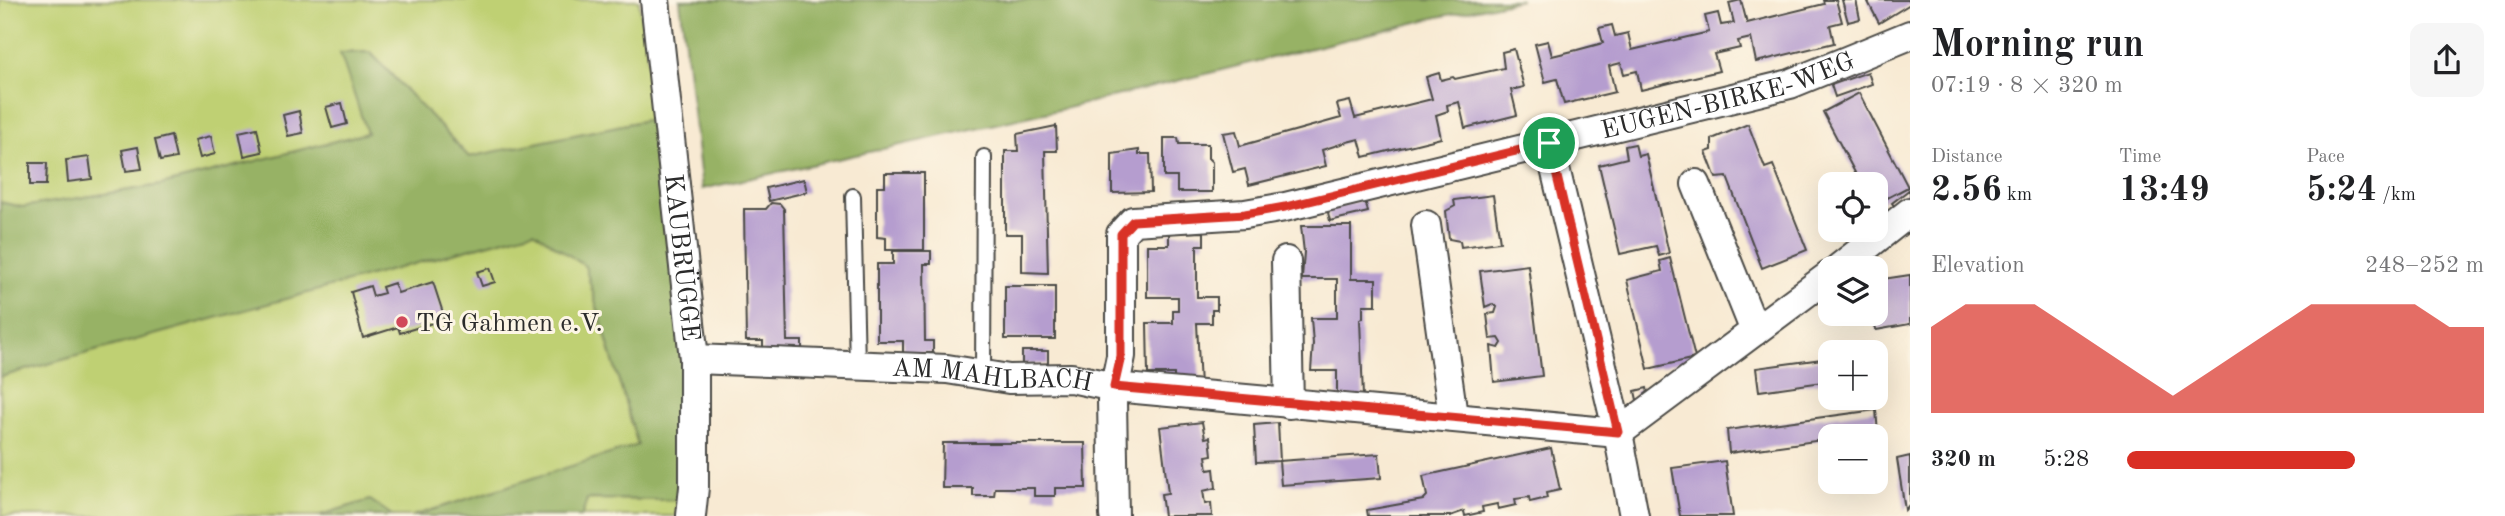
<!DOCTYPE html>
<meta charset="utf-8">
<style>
:root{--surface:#fff;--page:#f6f6f6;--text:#202124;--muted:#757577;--accent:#d93025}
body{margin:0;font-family:"Old Standard TT",serif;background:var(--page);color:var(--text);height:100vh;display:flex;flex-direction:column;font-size:26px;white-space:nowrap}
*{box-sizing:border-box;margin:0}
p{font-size:23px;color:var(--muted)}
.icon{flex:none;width:38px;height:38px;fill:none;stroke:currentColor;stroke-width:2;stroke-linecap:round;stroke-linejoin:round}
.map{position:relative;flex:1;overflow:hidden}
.sheet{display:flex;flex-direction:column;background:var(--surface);width:595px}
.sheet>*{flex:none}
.tools{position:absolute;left:1818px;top:172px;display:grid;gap:14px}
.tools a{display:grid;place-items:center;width:70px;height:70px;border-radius:14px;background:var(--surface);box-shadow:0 7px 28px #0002;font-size:35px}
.pin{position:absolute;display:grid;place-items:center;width:60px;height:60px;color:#fff;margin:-30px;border:4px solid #fff;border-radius:50%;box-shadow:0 2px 7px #0007}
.round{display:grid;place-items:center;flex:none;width:74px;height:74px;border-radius:14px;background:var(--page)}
.headline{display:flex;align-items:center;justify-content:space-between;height:119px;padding:0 21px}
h1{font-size:38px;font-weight:600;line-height:52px}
.stats{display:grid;grid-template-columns:repeat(3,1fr);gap:10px;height:119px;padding:7px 21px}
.stats div{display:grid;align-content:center}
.stats b{font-size:35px;font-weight:600}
.stats small{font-size:19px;font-weight:400}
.stats p{font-size:19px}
.chart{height:196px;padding:14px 21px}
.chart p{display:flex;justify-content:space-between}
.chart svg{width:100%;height:126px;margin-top:7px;fill:var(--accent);opacity:.7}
ul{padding:0 21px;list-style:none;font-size:23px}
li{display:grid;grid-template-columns:112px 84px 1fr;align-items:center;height:52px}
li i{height:18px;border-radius:9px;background:var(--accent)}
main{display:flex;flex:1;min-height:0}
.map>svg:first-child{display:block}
.green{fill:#bfd073;stroke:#757e4f;stroke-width:2}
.forest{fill:#97b265;stroke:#616e48;stroke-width:2}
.building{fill:#b59dcf}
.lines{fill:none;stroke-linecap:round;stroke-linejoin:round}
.service-casing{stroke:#4a4844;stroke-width:18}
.minor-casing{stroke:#4a4844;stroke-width:32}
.service{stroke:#fff;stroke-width:14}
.minor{stroke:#fff;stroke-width:28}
.route-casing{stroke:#fff;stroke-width:14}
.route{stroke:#d93025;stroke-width:9}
.poi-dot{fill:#d1495b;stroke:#fcf5e5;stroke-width:2.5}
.labels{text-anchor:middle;stroke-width:6;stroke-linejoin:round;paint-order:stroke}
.street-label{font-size:26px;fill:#2b2b2b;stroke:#fcf5e5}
.poi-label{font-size:26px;fill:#2b2b2b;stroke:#fcf5e5;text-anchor:start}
</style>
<main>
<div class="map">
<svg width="1910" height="516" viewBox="0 0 1910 516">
<rect width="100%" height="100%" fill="#fcf5e5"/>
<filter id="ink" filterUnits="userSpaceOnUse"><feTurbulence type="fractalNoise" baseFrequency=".0143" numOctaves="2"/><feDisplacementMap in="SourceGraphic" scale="14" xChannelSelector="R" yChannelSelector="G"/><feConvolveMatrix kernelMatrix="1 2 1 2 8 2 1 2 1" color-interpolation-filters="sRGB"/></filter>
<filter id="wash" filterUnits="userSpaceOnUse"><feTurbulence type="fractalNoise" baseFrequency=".00686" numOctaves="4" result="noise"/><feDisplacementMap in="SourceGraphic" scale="28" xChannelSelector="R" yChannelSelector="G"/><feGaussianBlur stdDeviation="1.57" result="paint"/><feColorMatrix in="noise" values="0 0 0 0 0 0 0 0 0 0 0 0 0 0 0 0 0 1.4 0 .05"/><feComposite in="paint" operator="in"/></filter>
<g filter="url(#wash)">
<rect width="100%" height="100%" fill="#f8ead3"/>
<path class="green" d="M 0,0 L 639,0 L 656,118 L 469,157 L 370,52 L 341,53 L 367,133 L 161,185 L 22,207 L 0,202 Z
M 534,231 L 585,266 L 638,446 L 413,516 L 393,516 L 370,500 L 317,516 L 2,516 L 0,377 Z
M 587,499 L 677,500 L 676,516 L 582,516 Z"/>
<path class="forest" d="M 680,0 L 1521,0 L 1438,17 L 1067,108 L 702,189 Z
M 370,52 L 469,157 L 656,118 L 689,375 L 677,500 L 587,499 L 582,516 L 413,516 L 638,445 L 585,266 L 534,231 L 0,377 L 0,202 L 22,207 L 161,185 L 367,133 L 340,53 Z
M 370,500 L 393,516 L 317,516 Z"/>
<g id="blocks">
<path class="building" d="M 1741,0 L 1747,23 L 1824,4 L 1823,0 L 1836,0 L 1842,22 L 1830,25 L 1834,43 L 1756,62 L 1751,38 L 1738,41 L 1740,48 L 1714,54 L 1719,71 L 1641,90 L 1637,71 L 1624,74 L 1621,63 L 1609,66 L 1615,92 L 1564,104 L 1557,79 L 1545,82 L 1535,44 L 1548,41 L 1552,56 L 1577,50 L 1603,43 L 1599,28 L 1612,25 L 1615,36 L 1628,33 L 1632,50 L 1709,32 L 1705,16 L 1718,13 L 1721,25 L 1734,23 L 1729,3 Z
M 1842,0 L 1856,0 L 1860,19 L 1848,22 Z
M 1867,0 L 1910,0 L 1910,4 L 1879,23 Z
M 1514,49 L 1524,87 L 1511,90 L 1517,115 L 1465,128 L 1459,102 L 1447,105 L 1448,111 L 1436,115 L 1441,138 L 1364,157 L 1359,139 L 1347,142 L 1322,150 L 1326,166 L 1249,185 L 1245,169 L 1233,172 L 1223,133 L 1236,131 L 1240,146 L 1341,118 L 1337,104 L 1350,101 L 1355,118 L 1432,99 L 1426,77 L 1439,73 L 1441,80 L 1453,77 L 1455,79 L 1504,68 L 1502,52 Z
M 1868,72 L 1872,84 L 1835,97 L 1831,85 Z
M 1859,93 L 1908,187 L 1876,204 L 1876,184 L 1861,184 L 1823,112 Z
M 342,103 L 347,124 L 332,128 L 326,107 Z
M 299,111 L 303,133 L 288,136 L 283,115 Z
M 1748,124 L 1765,168 L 1773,165 L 1807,250 L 1762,268 L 1727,177 L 1716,178 L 1706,152 L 1712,150 L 1712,139 Z
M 1056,126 L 1057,151 L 1045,151 L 1048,273 L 1022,272 L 1022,234 L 1005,234 L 1005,151 L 1018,151 L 1017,134 Z
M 257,128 L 262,152 L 244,156 L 239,132 Z
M 171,136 L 176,158 L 160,161 L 155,140 Z
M 211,136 L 215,154 L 200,158 L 195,140 Z
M 1164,138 L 1178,138 L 1179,144 L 1208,144 L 1208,158 L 1212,162 L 1212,192 L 1177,192 L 1177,177 L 1164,177 Z
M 1635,144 L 1638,156 L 1646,154 L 1669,253 L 1659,256 L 1656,246 L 1620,254 L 1599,165 L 1627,158 L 1625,146 Z
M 138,147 L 142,169 L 126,171 L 122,150 Z
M 1139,150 L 1139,154 L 1150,154 L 1151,192 L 1112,193 L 1112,154 Z
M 89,157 L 92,179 L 68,182 L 66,160 Z
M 30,163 L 47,163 L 46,185 L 30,185 Z
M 885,173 L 924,173 L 924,250 L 886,250 L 886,238 L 877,237 L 877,186 L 885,186 Z
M 804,179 L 807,192 L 769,201 L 766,188 Z
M 1910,189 L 1910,205 L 1899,213 L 1892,203 Z
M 1493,195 L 1500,242 L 1461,247 L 1460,241 L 1449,239 L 1446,211 L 1455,206 L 1454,200 Z
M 1365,200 L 1368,212 L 1330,221 L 1327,208 Z
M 771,203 L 780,204 L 784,209 L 787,341 L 802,341 L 802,354 L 763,354 L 763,341 L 746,341 L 744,209 L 766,209 Z
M 1301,226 L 1351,226 L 1351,279 L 1376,279 L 1376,305 L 1363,305 L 1363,318 L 1360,319 L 1363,397 L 1337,397 L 1337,371 L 1311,371 L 1313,344 L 1311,318 L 1337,318 L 1337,279 L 1302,279 L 1304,252 Z
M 1204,232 L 1204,245 L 1197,245 L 1197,297 L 1217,297 L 1217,310 L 1212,310 L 1212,323 L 1197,323 L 1200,387 L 1174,387 L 1174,374 L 1148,374 L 1147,323 L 1173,323 L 1173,310 L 1178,310 L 1178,297 L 1147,297 L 1147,245 L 1169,245 L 1169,233 Z
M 893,251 L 931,251 L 931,264 L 924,264 L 925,341 L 933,341 L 933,353 L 903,353 L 903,341 L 877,341 L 877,264 L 893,264 Z
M 1670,258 L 1695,358 L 1648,369 L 1627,280 L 1662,271 L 1660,261 Z
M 1528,265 L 1542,376 L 1494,382 L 1491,346 L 1499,348 L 1502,343 L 1499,338 L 1490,339 L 1487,314 L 1495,313 L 1497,307 L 1492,304 L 1485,307 L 1480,271 Z
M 490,268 L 495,282 L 482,286 L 477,272 Z
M 1910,275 L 1910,324 L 1876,330 L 1873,313 L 1876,313 L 1876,280 Z
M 433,282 L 445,319 L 400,333 L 398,327 L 363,338 L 351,292 L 370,286 L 373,296 L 384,293 L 382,287 L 394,283 L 398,293 Z
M 1005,286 L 1055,286 L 1055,339 L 1005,339 Z
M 1022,351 L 1048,351 L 1048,364 L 1022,364 Z
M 1830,358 L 1830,381 L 1759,391 L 1756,368 Z
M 1647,388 L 1649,398 L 1637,400 L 1635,391 Z
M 1876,410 L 1878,433 L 1830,436 L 1830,439 L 1729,453 L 1727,430 Z
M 1202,422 L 1205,438 L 1210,437 L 1212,455 L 1206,456 L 1208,470 L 1214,469 L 1216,488 L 1203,491 L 1205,504 L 1211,503 L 1212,516 L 1164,516 L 1161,494 L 1168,493 L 1160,427 Z
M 1278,423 L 1280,461 L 1256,462 L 1254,425 Z
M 943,443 L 1085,443 L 1086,488 L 1055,488 L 1055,496 L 1034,496 L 1034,488 L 995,488 L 994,496 L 973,496 L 973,488 L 942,488 Z
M 1551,448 L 1560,490 L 1546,493 L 1547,498 L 1530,502 L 1529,497 L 1515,499 L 1516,505 L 1498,509 L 1497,504 L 1482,507 L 1483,512 L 1465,516 L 1464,511 L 1450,516 L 1368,516 L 1367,510 L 1423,500 L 1427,496 L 1423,476 Z
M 1379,454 L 1381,478 L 1281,485 L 1279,461 Z
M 1910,456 L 1910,504 L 1905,510 L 1897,459 Z
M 1725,461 L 1733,516 L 1680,516 L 1672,468 Z"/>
</g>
</g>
<g filter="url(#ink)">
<use href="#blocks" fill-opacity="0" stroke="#4a4844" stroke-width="2"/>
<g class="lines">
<g class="service-casing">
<path id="service" d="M 853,196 L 857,365
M 983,376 L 984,157"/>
</g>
<g class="minor-casing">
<g id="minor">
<path id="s1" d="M 655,0 L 694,359 L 694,487 L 691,516"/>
<path d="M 1549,143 L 1618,433 L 1634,516"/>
<path d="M 1696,184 L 1755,331"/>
<path d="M 1426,225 L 1453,416"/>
<path d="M 1286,261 L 1289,404"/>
<path d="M 1839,268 L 1910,212"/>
<path id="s2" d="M 694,359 L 947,369 L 1009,379 L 1071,378 L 1114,387 L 1618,433 L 1830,275"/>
<path id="s3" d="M 1114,516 L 1112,400 L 1121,356 L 1121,234 L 1133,221 L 1245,214 L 1285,207 L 1790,84 L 1910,35"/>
</g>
</g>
<use href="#service" class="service"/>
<use href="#minor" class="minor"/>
</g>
</g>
<g class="lines" filter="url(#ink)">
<g class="route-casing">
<path id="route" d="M 1549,143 L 1618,432 L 1114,387 L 1121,356 L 1121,234 L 1133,221 L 1245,214 L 1285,207 Z"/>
</g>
<use href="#route" class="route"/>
</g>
<circle class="poi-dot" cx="402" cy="322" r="7"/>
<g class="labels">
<g class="street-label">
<text dy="9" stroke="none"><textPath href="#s3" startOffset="910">EUGEN-BIRKE-WEG</textPath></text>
<text dy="9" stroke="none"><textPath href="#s1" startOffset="259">KAUBRÜGGE</textPath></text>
<text dy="9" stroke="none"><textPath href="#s2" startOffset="299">AM MAHLBACH</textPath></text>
</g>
<g class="poi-label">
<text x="416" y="331">TG Gahmen e.V.</text>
</g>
</g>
</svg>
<div class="tools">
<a><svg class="icon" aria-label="locate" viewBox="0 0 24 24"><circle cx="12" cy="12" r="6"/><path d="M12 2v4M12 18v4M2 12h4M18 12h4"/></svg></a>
<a><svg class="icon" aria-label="layers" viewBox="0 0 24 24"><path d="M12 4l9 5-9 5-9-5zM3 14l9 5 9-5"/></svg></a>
<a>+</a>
<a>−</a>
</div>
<div class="pin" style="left:1549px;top:143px;background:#1e9e55"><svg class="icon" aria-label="arrive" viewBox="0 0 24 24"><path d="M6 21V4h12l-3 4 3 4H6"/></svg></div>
</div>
<section class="sheet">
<div class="headline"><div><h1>Morning run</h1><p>07:19 · 8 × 320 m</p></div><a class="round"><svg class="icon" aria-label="share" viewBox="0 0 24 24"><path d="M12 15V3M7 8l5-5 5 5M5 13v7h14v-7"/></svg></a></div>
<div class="stats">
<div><p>Distance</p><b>2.56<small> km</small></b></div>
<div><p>Time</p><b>13:49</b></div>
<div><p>Pace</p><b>5:24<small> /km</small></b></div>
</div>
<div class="chart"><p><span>Elevation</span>248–252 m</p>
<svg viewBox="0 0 160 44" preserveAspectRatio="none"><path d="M0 44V14L10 6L20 6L30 6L40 14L50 22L60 30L70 38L80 30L90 22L100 14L110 6L120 6L130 6L140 6L150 14L160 14V44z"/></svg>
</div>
<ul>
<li><b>320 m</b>5:28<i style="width:64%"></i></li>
</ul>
</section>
</main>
